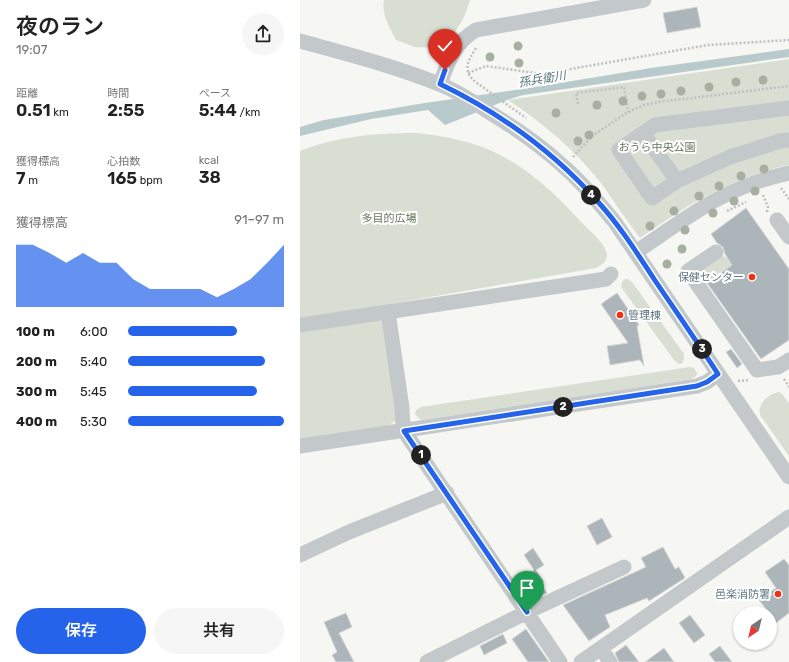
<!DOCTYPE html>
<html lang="ja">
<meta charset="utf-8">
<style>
:root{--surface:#fff;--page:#f6f6f6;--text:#222;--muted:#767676;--accent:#2563eb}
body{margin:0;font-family:Rubik,"Noto Sans JP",sans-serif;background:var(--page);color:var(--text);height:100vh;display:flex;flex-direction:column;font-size:15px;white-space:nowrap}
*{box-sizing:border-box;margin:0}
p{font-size:13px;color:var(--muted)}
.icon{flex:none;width:22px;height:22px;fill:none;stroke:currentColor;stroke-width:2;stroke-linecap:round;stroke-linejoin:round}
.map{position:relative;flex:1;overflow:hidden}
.panel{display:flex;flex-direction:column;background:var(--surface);width:300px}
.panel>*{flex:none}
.needle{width:26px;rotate:215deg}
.controls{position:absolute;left:433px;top:606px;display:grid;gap:8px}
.controls a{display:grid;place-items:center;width:44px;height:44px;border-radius:50%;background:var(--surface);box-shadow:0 1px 3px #0004;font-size:20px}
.pin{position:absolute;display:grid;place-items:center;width:34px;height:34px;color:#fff;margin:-41px -17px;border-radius:50% 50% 50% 0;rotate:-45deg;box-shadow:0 0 4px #0007}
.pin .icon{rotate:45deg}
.km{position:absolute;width:20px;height:20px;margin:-10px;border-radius:50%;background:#222;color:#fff;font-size:11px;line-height:20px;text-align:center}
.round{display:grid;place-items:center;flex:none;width:42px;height:42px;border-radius:21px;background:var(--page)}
.summary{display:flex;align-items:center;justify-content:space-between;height:68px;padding:0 16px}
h1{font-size:22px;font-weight:600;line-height:30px}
.figures{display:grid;grid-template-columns:repeat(3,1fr);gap:6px;height:68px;padding:4px 16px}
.figures div{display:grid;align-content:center}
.figures b{font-size:17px;font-weight:600}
.figures small{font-size:11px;font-weight:400}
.figures p{font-size:11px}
.chart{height:112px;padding:8px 16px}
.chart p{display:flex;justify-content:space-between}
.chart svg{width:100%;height:72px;margin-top:4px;fill:var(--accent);opacity:.7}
.cta{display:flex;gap:8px;margin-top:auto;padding:8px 16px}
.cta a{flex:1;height:46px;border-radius:24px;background:var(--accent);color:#fff;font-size:16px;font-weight:600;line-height:46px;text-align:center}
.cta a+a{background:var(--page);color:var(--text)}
ul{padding:0 16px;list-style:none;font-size:13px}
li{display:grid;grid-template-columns:64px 48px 1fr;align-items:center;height:30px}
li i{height:10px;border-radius:5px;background:var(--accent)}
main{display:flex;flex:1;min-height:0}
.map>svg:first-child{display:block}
.green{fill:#d8ded2}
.water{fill:#b9cacc}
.building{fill:#abb5ba;stroke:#d7d7d4}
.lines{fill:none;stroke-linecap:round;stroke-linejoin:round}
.path{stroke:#bec1c3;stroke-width:2.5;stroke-dasharray:2 2;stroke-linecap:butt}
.minor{stroke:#c3c8cb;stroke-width:15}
.tree{fill:#a7b0a0}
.route-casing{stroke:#fff;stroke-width:8}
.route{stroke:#2563eb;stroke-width:5}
.poi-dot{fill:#f42f13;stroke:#fff;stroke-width:1.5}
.labels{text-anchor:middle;stroke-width:4;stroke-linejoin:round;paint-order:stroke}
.park-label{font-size:11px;fill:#66775d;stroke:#fff}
.poi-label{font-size:11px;fill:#627a86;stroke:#fff;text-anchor:end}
.water-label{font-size:12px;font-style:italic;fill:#58767c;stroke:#fff}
</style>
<main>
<section class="panel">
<div class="summary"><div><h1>夜のラン</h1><p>19:07</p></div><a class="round"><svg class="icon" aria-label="share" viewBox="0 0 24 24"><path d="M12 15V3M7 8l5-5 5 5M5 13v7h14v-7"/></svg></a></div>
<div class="figures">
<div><p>距離</p><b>0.51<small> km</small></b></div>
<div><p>時間</p><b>2:55</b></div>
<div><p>ペース</p><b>5:44<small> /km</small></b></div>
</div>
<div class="figures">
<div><p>獲得標高</p><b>7<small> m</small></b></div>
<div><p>心拍数</p><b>165<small> bpm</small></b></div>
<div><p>kcal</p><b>38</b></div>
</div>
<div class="chart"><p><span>獲得標高</span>91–97 m</p>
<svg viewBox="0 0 160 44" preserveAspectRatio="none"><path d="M0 44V6L10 6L20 11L30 17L40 11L50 17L60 17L70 27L80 33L90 33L100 33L110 33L120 38L130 33L140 27L150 17L160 6V44z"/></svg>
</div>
<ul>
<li><b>100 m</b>6:00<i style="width:70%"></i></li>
<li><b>200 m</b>5:40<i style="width:88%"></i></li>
<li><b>300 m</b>5:45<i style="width:83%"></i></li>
<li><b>400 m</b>5:30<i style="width:100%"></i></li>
</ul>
<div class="cta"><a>保存</a><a>共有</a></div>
</section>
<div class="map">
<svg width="489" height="662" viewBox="0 0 489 662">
<rect width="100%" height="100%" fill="#f6f6f2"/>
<path class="green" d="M 84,0 L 170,0 C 165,19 155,35 140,48 L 115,47 L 96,40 C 90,28 81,14 84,0 Z
M 489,59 L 489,165 C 433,176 386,206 340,238 C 326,220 314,201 301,183 C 275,150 243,123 208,100 Z
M 117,133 C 144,136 172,141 196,153 C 232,170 259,198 285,226 C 292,233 306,244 307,255 C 307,262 301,265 296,268 L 79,306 L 98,414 L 95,421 L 88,426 L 0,439 L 0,151 C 38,136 76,133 117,133 Z
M 422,255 L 427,258 L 432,265 L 403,286 L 397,272 Z
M 325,279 L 328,279 L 332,282 L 384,354 L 384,359 L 382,364 L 379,364 L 374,360 L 321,287 L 322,282 Z
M 390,367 L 394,368 L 397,373 L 396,376 L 391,379 L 122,420 L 118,418 L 115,414 L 116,410 L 121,407 Z
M 479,392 L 482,394 L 489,403 L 489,456 L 460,415 C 457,404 468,394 479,392 Z"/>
<path class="water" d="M 489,49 L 489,57 L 223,95 L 207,100 L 145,125 L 128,110 L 71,119 L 0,136 L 0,127 L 24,120 L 125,103 L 242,86 L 351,68 Z"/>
<path class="building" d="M 397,7 L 401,27 L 367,33 L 363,13 Z
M 446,208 L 489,269 L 489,340 L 461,359 L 407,283 L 432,265 L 425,254 L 423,247 L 417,243 L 411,234 Z
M 317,293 L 339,325 L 337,326 L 344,366 L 340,360 L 310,365 L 307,346 L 328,343 L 301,304 Z
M 431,349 L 442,364 L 437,368 L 426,352 Z
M 302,518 L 312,537 L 297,545 L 287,526 Z
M 363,547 L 375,569 L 379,567 L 385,578 L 349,601 L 347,598 L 305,615 L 310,627 L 289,641 L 263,605 L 346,567 L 341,558 Z
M 233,548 L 244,565 L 236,570 L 244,582 L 241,584 L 247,593 L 230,601 L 217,582 L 234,570 L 224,555 Z
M 484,559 L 489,565 L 489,613 L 476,623 L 470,613 L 469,613 L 459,600 L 476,588 L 465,572 Z
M 46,613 L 52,627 L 39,633 L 54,662 L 36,662 L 32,655 L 37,652 L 24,622 Z
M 390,615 L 405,635 L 394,643 L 379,623 Z
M 226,629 L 249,662 L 228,662 L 212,639 Z
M 203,634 L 207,643 L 184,655 L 180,646 Z
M 326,645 L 339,662 L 319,662 L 315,653 Z
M 420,646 L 432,662 L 415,662 L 409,654 Z
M 364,648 L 374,662 L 345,662 Z"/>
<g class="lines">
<path class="path" d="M 176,48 C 167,62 162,72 177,83 L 226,118
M 168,73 L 186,66 L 242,74 L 408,45 L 489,40
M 278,104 L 276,93 L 324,87 L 328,112
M 273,157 L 292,136 L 328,112 L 344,105 L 359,102 L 489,86
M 481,188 L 489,199
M 463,195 L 468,207 L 467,212
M 427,211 L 446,202
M 484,379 L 489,387
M 438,381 L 449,380"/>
<path class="minor" d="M 0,41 C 47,54 94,66 139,84 C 158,91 175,103 192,114 C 217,129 241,146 263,166 C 282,182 298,202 314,221 L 489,477
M 140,84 C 148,62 155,42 176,30 L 344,0
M 489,108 L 355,125 L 319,150 L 352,198 L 377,181 L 430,157 L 480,141 L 489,140
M 343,133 L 377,181
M 477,220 L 489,237
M 336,252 C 388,217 426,186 489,173
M 416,252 L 388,271 L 457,370 L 478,367 L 489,360
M 88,312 L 102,408 L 103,426
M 0,325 L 293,281 L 306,279 L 311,274
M 104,431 L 260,662
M 0,446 L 397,386 L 407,382 L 418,374
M 0,555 L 49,532 L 147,493
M 301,648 L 310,662
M 127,662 L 227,612 L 324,567
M 281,662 L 489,517"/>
</g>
<g class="tree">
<circle cx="218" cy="46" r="4.5"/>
<circle cx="190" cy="57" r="4.5"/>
<circle cx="219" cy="63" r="4.5"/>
<circle cx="463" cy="80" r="4.5"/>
<circle cx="436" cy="82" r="4.5"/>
<circle cx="409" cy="87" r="4.5"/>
<circle cx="381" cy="91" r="4.5"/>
<circle cx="361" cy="94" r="4.5"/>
<circle cx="342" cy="96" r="4.5"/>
<circle cx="323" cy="101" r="4.5"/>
<circle cx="297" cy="105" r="4.5"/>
<circle cx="256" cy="113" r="4.5"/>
<circle cx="289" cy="135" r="4.5"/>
<circle cx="278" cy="141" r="4.5"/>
<circle cx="464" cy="169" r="4.5"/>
<circle cx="441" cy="176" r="4.5"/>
<circle cx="419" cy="186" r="4.5"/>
<circle cx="455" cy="191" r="4.5"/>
<circle cx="399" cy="196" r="4.5"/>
<circle cx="434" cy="201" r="4.5"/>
<circle cx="374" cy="211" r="4.5"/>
<circle cx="413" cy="213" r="4.5"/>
<circle cx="350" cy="226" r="4.5"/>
<circle cx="385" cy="230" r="4.5"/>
<circle cx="382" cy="249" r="4.5"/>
<circle cx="367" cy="264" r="4.5"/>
</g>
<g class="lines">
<g class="route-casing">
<path id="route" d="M 145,70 L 140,84 C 200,113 255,153 299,203 C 320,226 337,253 354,279 C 375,310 397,342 418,374 L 407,382 L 397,386 L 104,431 L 227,612"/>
</g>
<use href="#route" class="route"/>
</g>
<g class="poi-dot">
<circle cx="452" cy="277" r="4"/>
<circle cx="320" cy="315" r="4"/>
<circle cx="478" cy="594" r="4"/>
</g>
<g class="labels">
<g class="park-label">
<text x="357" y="151">おうら中央公園</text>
<text x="89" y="222">多目的広場</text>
</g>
<g class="poi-label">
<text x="444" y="281">保健センター</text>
<text x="328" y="319" text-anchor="start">管理棟</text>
<text x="470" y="598">邑楽消防署</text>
</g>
<g class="water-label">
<text transform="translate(242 79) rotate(-9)" y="4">孫兵衛川</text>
</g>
</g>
</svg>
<div class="controls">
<a><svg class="needle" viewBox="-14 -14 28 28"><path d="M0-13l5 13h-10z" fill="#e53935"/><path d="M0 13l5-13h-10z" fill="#767676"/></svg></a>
</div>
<div class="pin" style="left:227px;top:612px;background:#1e9e55"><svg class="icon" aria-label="arrive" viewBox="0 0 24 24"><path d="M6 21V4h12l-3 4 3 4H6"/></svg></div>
<div class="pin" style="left:145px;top:70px;background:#d93025"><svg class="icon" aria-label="check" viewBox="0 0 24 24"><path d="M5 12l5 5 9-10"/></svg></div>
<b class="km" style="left:121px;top:455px">1</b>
<b class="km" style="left:263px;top:407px">2</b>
<b class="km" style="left:402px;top:349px">3</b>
<b class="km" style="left:291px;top:195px">4</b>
</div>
</main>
